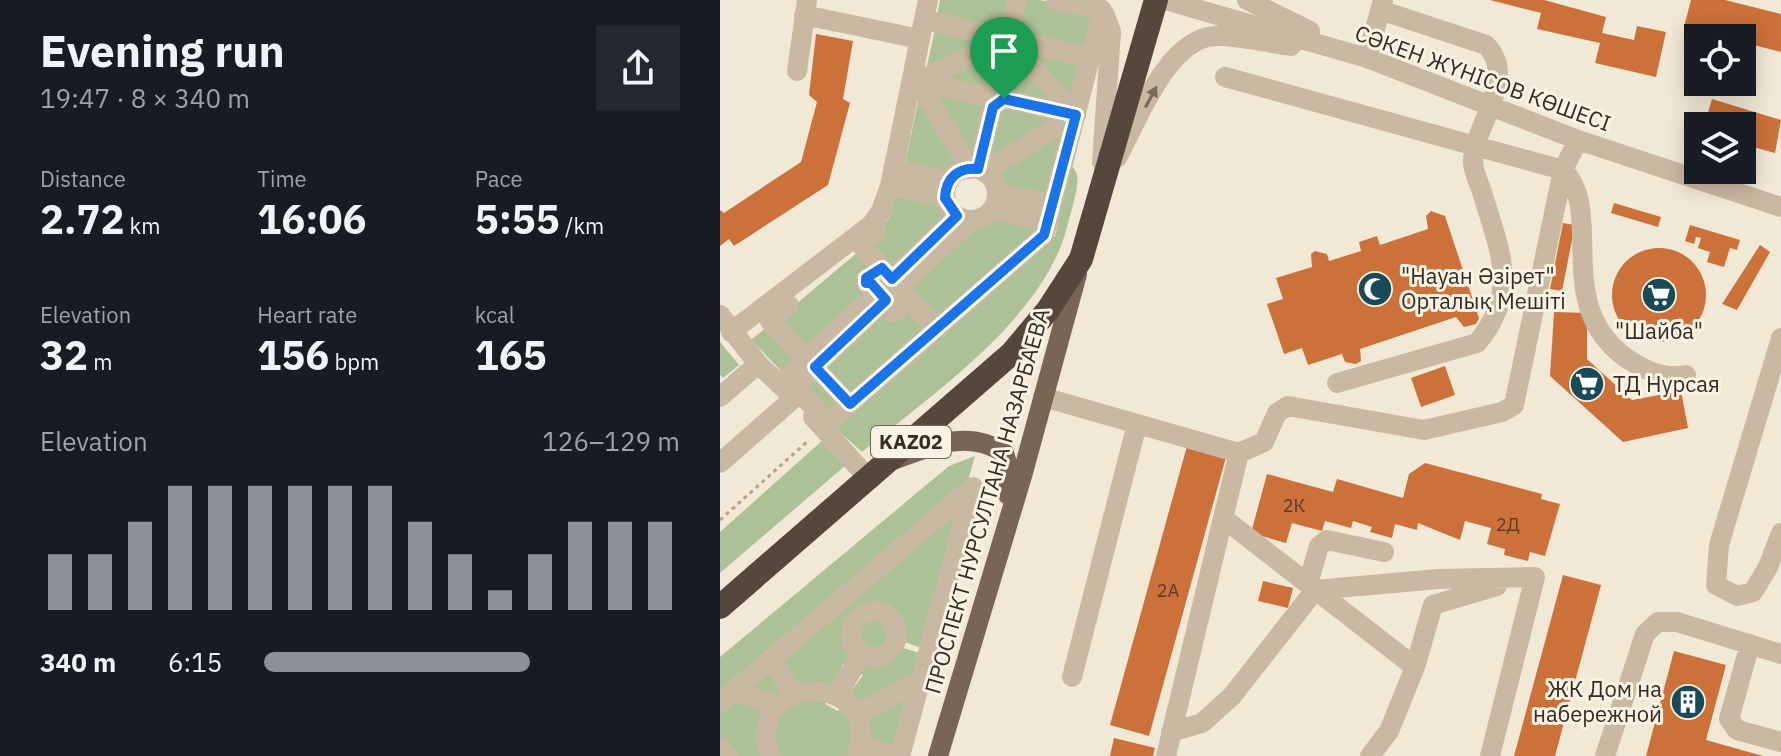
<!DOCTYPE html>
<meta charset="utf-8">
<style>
:root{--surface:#171b24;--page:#242831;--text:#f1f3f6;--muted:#9ea1a6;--accent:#8c9099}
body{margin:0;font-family:"IBM Plex Sans",sans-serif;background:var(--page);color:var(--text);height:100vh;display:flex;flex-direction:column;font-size:30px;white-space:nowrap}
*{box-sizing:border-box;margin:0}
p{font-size:26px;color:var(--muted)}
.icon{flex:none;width:44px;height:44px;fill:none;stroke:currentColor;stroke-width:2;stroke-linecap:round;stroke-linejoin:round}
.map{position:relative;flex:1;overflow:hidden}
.panel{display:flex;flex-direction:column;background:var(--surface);width:720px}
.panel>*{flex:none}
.buttons{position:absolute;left:964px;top:24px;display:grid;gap:16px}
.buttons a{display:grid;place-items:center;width:72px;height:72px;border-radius:0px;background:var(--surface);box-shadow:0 4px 20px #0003;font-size:40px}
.pin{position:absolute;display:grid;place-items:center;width:68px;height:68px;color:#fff;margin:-82px -34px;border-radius:50% 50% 50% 0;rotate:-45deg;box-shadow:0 0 8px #0007}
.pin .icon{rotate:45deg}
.round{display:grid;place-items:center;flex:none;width:84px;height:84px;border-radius:0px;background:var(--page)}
.headline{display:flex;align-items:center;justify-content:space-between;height:136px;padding:0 40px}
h1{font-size:44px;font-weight:700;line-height:60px}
.metrics{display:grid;grid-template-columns:repeat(3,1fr);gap:12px;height:136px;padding:8px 40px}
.metrics div{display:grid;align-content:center}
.metrics b{font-size:40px;font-weight:700}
.metrics small{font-size:22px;font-weight:400}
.metrics p{font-size:22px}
.chart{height:224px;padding:16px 40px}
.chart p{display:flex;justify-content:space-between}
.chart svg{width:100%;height:144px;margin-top:8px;stroke:var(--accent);stroke-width:6}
ul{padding:0 40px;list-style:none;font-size:26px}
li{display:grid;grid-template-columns:128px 96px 1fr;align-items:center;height:60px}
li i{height:20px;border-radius:10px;background:var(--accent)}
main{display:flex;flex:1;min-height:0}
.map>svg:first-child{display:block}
.green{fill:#adc196}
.building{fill:#cc713a}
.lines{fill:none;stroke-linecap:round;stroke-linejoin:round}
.path{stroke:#b6a38c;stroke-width:3;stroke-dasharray:4 4;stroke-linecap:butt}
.minor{stroke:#cab9a2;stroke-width:20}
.major{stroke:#776555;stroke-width:20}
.highway{stroke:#55473b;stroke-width:24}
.oneway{fill:#786b5d}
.route-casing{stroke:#fff;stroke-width:16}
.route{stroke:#1a73e8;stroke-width:10}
.labels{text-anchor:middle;stroke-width:6;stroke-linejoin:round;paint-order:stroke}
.number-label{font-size:18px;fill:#5a3c2a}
.shield{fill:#faf2e2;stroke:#6f675e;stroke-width:2}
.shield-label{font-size:20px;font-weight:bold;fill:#342b25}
.street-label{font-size:22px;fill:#342b25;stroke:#faf2e2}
.poi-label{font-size:22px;fill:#342b25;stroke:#faf2e2;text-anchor:start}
</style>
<main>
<section class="panel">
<div class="headline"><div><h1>Evening run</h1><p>19:47 · 8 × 340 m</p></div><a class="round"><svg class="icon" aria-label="share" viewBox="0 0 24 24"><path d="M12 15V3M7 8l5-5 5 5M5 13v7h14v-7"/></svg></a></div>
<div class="metrics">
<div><p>Distance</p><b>2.72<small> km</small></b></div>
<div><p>Time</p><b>16:06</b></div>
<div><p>Pace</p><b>5:55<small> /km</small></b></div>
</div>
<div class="metrics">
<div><p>Elevation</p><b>32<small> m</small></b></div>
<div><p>Heart rate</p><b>156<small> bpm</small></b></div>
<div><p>kcal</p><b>165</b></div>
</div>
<div class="chart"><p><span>Elevation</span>126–129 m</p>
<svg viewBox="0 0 160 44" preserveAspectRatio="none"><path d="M5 44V27M15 44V27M25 44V17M35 44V6M45 44V6M55 44V6M65 44V6M75 44V6M85 44V6M95 44V17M105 44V27M115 44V38M125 44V27M135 44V17M145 44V17M155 44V17"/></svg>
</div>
<ul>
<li><b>340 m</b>6:15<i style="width:64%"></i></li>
</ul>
</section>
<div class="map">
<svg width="1061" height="756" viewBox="0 0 1061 756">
<rect width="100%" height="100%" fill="#f2e8d6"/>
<path class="green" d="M 220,0 L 289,0 L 283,33 L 216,20 Z
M 303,0 L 320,0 L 372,12 L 369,54 L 295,36 Z
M 215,29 L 273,41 L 205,75 Z
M 280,46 L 272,84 L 263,90 L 210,80 Z
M 301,46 L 367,63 L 355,109 Z
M 292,49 L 343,108 L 284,87 Z
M 207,87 L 261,99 L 265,109 L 253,159 Z
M 200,93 L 240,161 L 223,175 L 184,168 Z
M 285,109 L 341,115 L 267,164 L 281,111 Z
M 351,122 L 331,200 L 284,189 L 276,170 Z
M 351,166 C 362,173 356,192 353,205 C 349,218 346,233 341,246 C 306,331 211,395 142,452 L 115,428 L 335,236 Z
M 177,191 L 219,202 L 230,218 L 174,274 L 147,243 L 169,218 Z
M 276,214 L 324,227 L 218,321 L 186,286 L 256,225 Z
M 138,252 L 155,271 L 151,286 L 89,354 L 57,320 Z
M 167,303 L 185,303 L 209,329 L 138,392 L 127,392 L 102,365 Z
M 48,326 L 81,361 L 66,376 L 31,340 Z
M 0,337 L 0,342 L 19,365 L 3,378 L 0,375 Z
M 93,374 L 117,399 L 117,409 L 107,418 L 78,388 Z
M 104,439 L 126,465 L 0,573 L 0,532 Z
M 255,456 L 248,480 L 0,690 L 0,657 L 229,466 Z
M 245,502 L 205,649 L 181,641 C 185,610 151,595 131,620 L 128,639 L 134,653 L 127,666 L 123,664 L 114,689 L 78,688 L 58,663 Z
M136 634a19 19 0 1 1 38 0a19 19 0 1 1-38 0Z
M 180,647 L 203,654 L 196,678 L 137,710 L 127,697 L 143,675 L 140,673 L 146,661 L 163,661 Z
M 53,667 L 69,693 L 60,700 L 25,691 Z
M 194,686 L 177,752 L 145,743 L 140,717 Z
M 18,697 L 53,709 L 47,756 L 16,756 L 0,740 L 0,712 Z
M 108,697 L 105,704 L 118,711 L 122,706 L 135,724 L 133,756 L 55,756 L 55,718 L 65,705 Z"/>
<path class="building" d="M 770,0 L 824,0 L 886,17 L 882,33 L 914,40 L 917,26 L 946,32 L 936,77 L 875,63 L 880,43 L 817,29 L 821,13 Z
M 971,0 L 1005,0 L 1061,14 L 1061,52 L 1022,42 L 1022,38 L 964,27 Z
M 96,34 L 133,41 L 123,99 L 130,103 L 108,185 L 14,246 L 9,239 L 0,246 L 0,210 L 4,213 L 81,162 L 97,102 L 89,95 Z
M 992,99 L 1061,120 L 1055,153 L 1022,144 L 1022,126 L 984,126 Z
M 894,203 L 941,217 L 938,227 L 891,213 Z
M 711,211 L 725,216 L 759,318 L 756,324 L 744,327 L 736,317 L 640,349 L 641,361 L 636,364 L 625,362 L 622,354 L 588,365 L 582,348 L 564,354 L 547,304 L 563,299 L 556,278 L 592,267 L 591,254 L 595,251 L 607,254 L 609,261 L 641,251 L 639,242 L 657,236 L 660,245 L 708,229 L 706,216 Z
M 843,223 L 855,225 L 842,291 L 830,289 Z
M 970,225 L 1020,240 L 1017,250 L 1010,248 L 1004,267 L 987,262 L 990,252 L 978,248 L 981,238 L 976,237 L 974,244 L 965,241 Z
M 1040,245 L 1050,252 L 1017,310 L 1002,304 Z
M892 295a47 47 0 1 1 94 0a47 47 0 1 1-94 0Z
M 834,312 L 867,313 L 867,359 L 912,400 L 961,391 L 968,428 L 903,442 L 830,376 Z
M 725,366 L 735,395 L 701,407 L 691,378 Z
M 467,446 L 506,457 L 429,736 L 390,725 Z
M 705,463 L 822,494 L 821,499 L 840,504 L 825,556 L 810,552 L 808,561 L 784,555 L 785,549 L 767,544 L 771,528 L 745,521 L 740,540 L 698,523 L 697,530 L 675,524 L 672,538 L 650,532 L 652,527 L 633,521 L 631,528 L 605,521 L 602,531 L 572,523 L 566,543 L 531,533 L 547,474 L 613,492 L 617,479 L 683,498 L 689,474 Z
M 843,575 L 881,585 L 835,756 L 794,756 Z
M 543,581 L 573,588 L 568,608 L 538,601 Z
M 954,651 L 1006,665 L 986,740 L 1043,756 L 926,756 Z
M 394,738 L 435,748 L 433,756 L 390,756 Z"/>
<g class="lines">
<path class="path" d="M 0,520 L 89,440"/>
<path class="minor" d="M 336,0 L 382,10
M 372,0 L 385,15 L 391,32 L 382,162
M 445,0 L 647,58 L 858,140 L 1061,207
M 527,0 L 590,31
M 84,15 L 200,39
M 210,21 L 370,58
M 647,58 L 663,0
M 77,71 L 87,0
M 505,77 L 843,170 C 887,213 828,312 914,363 C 931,373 946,379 966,375
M 195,81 L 265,96
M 277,87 L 297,0
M 284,99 L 356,115
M 397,158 C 417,122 448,35 498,36 C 522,36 547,43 571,46
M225 194a26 26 0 1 1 52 0a26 26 0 1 1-52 0Z
M 250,169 L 198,81 L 288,39 L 356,115 L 264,172
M 258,169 L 273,107
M 179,170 L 229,181
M 176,187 L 225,198
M 277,193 L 332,204
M 272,209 L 328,222 L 380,19
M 237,216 L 66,379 L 74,387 L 251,220
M 156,231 L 141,245 L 217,329
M 150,277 L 152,282 L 146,283 L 146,279 Z
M 69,305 L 50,321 L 130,404
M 175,306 L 177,311 L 172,312 L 171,308 Z
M 0,315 L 38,364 L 70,394
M 11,332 L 151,225 L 161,211 L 170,186 L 208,0
M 1061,338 L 999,545 L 996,585 L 1017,596 L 1033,592 L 1048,567 L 1061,533
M 617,383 L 757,343 C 801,291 779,250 762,192 C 759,183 753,171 753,162 C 753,126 799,78 766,45 L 660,10
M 74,387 L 109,423 L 324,235 L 328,222
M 0,397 L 38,364
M 323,397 L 519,453 L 503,518 L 695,667 L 669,731 L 650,756
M 93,417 L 149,479
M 519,453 L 544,442 L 557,413 L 568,406 L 704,430 L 782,412 L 794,405 L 843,170 L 858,140
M 0,463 L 74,398
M 588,584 L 599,546 L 607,540 L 664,552
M131 634a23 23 0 1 1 46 0a23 23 0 1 1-46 0Z
M 1030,644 L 1009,719 L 1017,730 L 1061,742
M 52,660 L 73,694
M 695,667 L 713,605 L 777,586
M 352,677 L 417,424
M 15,691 L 58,706
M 117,696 L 142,653
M 0,703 L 253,487
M 136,715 L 201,680
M 451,732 L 482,723 L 512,696 L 595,590 L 718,579 L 815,577
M 141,745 L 179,756
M 0,747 L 9,756
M 50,756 C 22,670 166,670 137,756
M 180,756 L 253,487
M 446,756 L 503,518
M 770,756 L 815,577
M 885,756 L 925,634 L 938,622 L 957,622 L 1061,654"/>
<path class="major" d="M 173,460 C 210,447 247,428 284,453 L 290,474 L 288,495
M 218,756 L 302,476 L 357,274"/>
<path class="highway" d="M 0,607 L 292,353 L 328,310 L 361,259 L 436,0"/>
</g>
<defs><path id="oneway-solid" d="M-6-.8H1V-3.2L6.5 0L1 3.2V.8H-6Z" transform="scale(2)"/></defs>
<use class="oneway" href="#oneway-solid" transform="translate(431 97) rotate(-62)"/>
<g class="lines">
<g class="route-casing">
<path id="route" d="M 284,99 L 356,115 L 324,235 L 130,404 L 95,367 L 166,300 L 151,283 L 146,283 L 146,278 L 162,268 L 172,279 L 237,216 L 225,198 C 226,178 238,167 258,169 L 273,107 Z"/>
</g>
<use href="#route" class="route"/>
</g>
<defs>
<g id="mosque-disc" transform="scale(1.8)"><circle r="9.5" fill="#194a57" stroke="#faf2e2"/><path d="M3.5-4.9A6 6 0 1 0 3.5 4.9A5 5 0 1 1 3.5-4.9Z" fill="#fff"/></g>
<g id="supermarket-disc" transform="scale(1.8)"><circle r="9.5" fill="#194a57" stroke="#faf2e2"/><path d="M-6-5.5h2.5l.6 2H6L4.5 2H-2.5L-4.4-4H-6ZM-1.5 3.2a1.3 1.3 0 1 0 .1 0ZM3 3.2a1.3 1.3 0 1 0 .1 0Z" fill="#fff"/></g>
<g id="building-disc" transform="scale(1.8)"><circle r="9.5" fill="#194a57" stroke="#faf2e2"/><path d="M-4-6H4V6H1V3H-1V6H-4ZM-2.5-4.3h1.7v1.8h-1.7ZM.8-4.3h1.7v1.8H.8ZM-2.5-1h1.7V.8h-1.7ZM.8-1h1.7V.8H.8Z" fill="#fff"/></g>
</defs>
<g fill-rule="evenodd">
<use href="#mosque-disc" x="655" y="289"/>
<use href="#supermarket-disc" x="939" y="295"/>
<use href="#supermarket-disc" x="867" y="384"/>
<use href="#building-disc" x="968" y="702"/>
</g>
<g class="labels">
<g class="number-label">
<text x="574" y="512">2К</text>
<text x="788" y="531">2Д</text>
<text x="448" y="597">2А</text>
</g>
<rect class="shield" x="151" y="426" width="80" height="32" rx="6"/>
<g class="shield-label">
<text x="191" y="449">KАZ02</text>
</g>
<g class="street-label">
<text transform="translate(763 78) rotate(20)" y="8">СӘКЕН ЖҮНІСОВ КӨШЕСІ</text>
<text transform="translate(267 501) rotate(-74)" y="8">ПРОСПЕКТ НУРСУЛТАНА НАЗАРБАЕВА</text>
</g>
<g class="poi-label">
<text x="681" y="284">"Науан Әзірет"<tspan x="681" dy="25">Орталық Мешіті</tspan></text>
<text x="939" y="339" text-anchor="middle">"Шайба"</text>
<text x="893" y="392">ТД Нурсая</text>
<text x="942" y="697" text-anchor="end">ЖК Дом на<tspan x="942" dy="25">набережной</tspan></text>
</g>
</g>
</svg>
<div class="buttons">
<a><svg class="icon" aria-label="locate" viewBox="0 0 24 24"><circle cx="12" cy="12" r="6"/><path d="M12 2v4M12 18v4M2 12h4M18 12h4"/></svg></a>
<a><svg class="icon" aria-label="layers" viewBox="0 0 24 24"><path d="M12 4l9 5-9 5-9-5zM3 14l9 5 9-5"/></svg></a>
</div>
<div class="pin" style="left:284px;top:99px;background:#1e9e55"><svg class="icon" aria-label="arrive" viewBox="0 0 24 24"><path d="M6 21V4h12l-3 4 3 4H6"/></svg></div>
</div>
</main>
